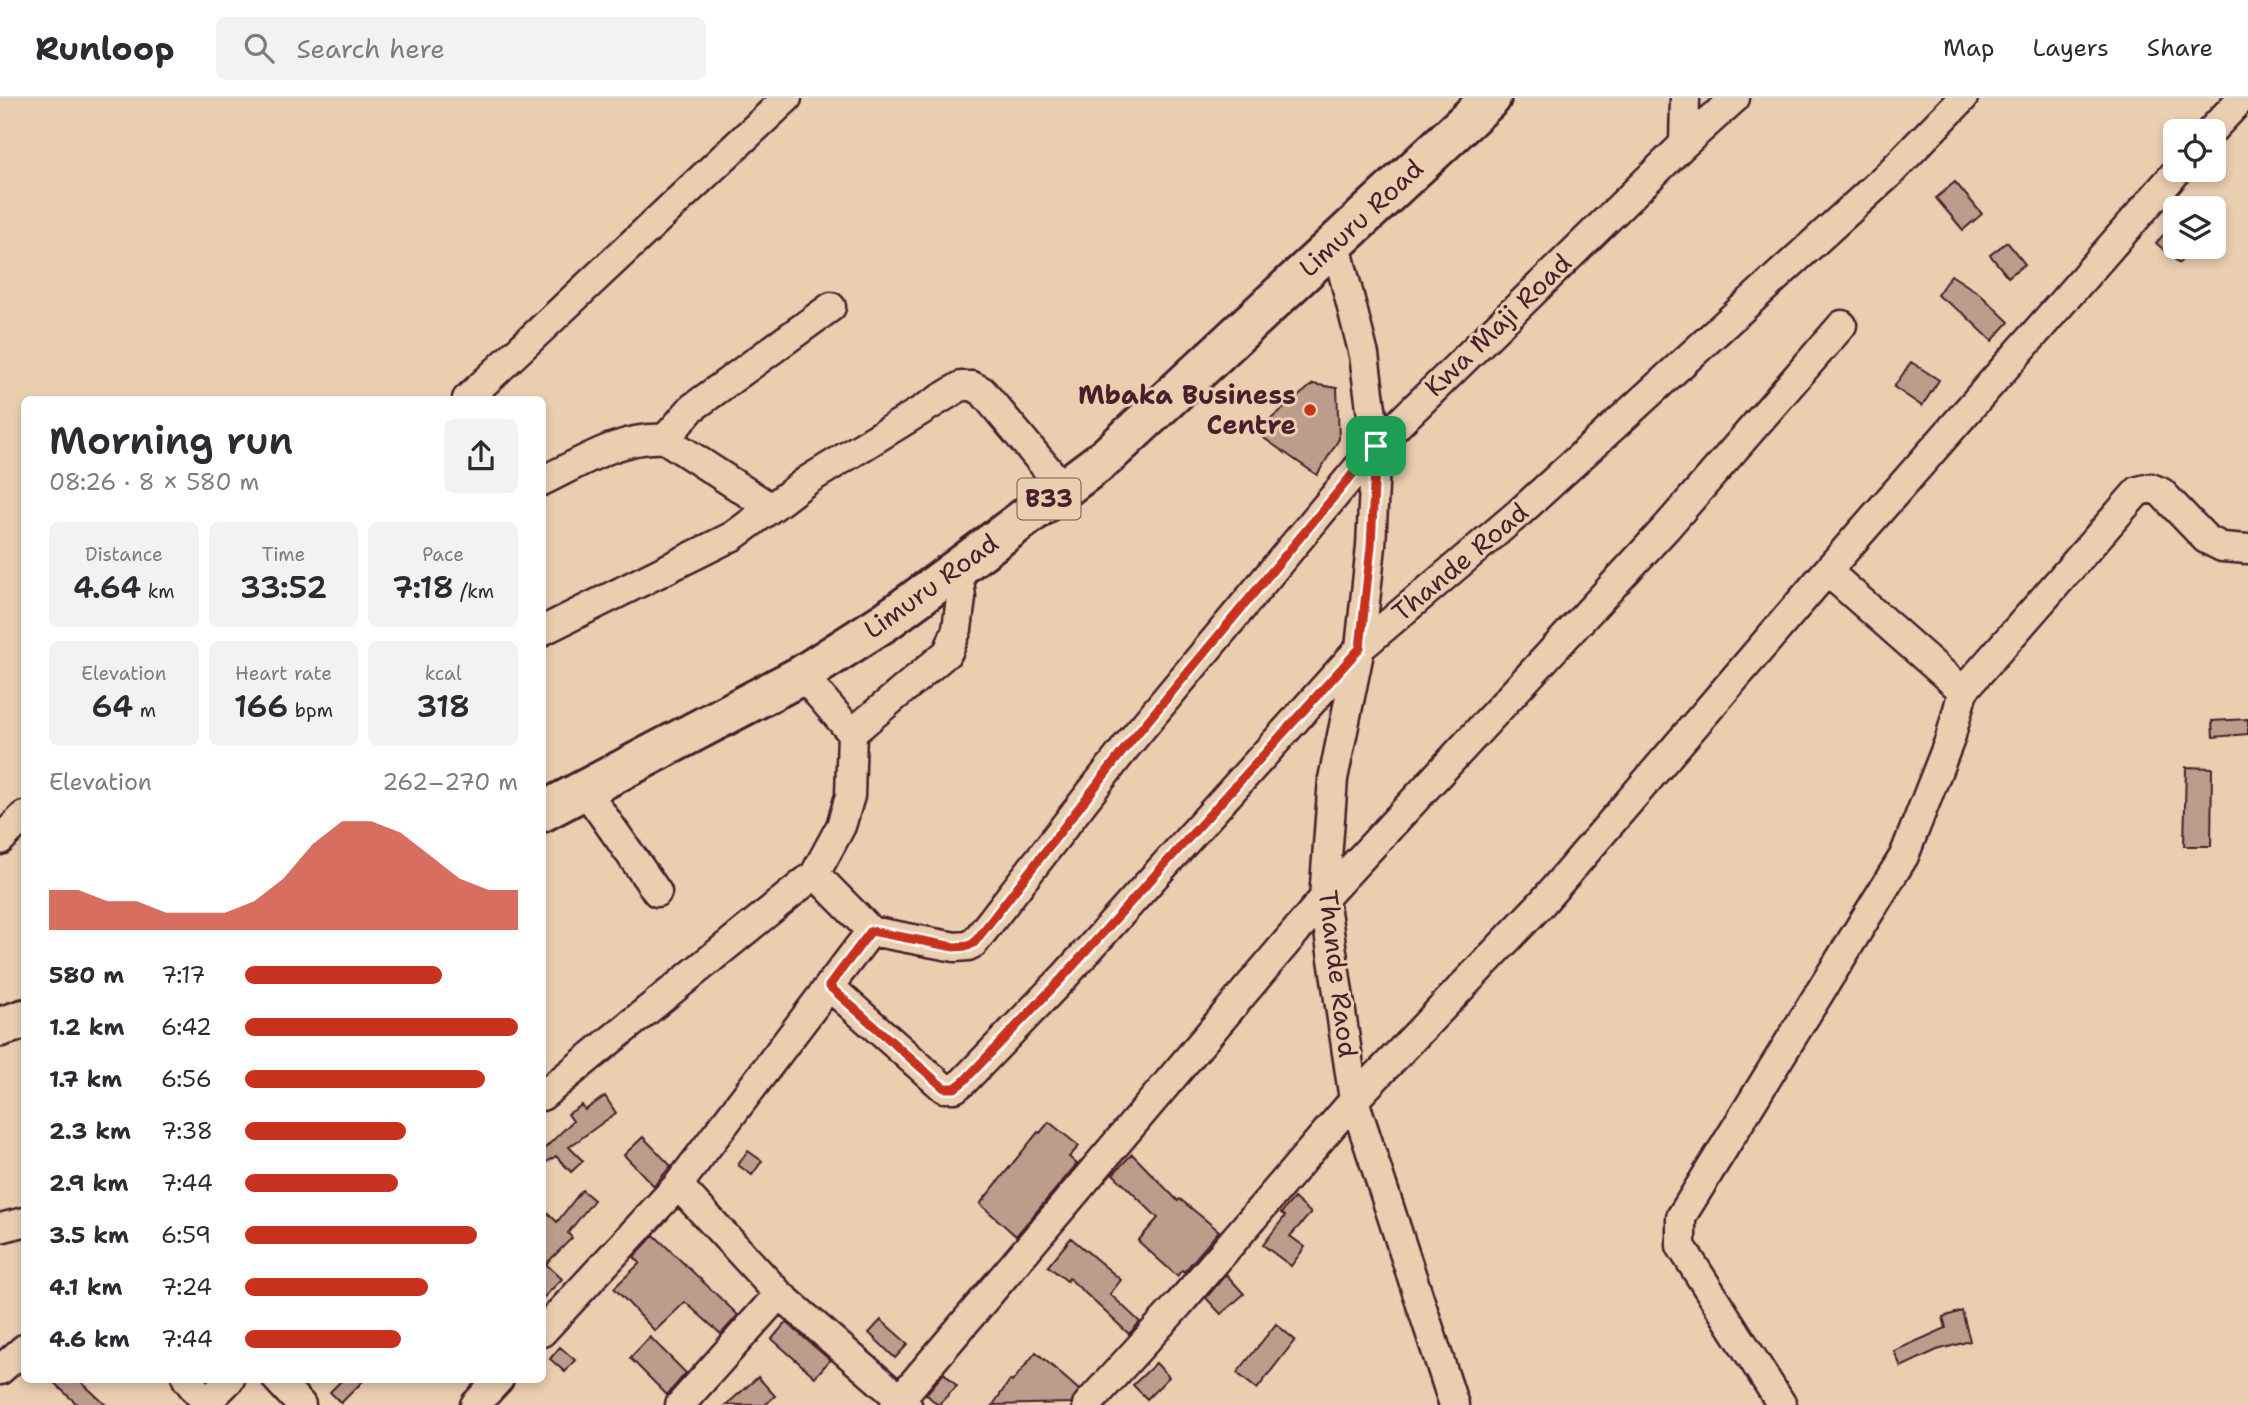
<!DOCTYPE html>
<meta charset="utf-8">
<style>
:root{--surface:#fff;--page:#f2f2f3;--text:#2b2b33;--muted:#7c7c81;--line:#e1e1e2;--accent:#c8321e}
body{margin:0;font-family:"Shantell Sans",sans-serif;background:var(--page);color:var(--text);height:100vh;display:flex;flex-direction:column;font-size:26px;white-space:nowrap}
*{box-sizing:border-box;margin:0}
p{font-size:23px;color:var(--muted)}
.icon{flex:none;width:38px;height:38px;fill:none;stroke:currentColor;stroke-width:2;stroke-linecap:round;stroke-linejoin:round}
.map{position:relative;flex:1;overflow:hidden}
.panel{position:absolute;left:21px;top:298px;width:525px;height:987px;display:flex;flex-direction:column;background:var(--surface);border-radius:10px;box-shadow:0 4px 10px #0003}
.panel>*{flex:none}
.fabs{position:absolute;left:2163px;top:21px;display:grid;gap:14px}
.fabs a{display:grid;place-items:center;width:63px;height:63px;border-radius:10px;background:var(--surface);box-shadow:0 4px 10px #0003;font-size:35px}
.pin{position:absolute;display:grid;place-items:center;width:60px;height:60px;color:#fff;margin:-30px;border-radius:14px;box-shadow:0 4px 10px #0006}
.round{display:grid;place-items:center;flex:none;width:74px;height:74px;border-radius:10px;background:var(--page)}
.summary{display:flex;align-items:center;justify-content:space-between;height:119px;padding:0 28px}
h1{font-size:38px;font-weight:600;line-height:52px}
.stats{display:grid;grid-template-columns:repeat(3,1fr);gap:10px;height:119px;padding:7px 28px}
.stats div{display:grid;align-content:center;border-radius:10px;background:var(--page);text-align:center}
.stats b{font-size:30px;font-weight:600}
.stats small{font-size:19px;font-weight:400}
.stats p{font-size:19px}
.chart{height:196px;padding:14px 28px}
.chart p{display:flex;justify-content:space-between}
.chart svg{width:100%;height:126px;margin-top:7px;fill:var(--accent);opacity:.7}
ul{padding:0 28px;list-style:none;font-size:23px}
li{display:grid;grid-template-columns:112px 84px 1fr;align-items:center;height:52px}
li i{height:18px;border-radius:9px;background:var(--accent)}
header{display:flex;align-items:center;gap:42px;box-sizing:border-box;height:98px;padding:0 35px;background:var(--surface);border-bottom:2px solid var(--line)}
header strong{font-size:33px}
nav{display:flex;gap:38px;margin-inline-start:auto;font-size:24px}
.search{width:490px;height:63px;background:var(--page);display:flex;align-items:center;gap:18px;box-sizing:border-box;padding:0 24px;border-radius:10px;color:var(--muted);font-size:26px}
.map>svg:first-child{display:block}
.building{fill:#bc9d8b;stroke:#4a1f2b;stroke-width:2}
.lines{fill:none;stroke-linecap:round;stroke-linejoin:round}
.minor-casing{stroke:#4a1f2b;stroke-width:33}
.highway-casing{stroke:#4a1f2b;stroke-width:44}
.minor{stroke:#e9ceb0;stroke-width:28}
.highway{stroke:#e9ceb0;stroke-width:38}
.route-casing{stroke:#fff;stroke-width:14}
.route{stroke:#c8321e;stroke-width:9}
.poi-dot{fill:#c8321e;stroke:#e9ceb0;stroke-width:2.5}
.labels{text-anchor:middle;stroke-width:6;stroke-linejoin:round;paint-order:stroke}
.shield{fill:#e9ceb0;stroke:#7a5453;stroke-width:2}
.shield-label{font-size:24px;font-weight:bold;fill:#4a1f2b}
.street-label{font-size:26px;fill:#4a1f2b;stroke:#e9ceb0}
.poi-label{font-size:26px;font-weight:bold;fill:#4a1f2b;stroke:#e9ceb0;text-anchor:end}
</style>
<header>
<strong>Runloop</strong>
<div class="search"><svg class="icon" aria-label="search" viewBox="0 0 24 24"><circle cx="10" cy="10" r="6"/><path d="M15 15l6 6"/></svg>Search here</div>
<nav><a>Map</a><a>Layers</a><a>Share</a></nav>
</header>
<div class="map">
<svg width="2248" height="1307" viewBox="0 0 2248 1307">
<rect width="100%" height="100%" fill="#e9ceb0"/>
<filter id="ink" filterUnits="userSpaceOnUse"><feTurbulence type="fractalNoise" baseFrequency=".0143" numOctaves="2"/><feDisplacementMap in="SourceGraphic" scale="14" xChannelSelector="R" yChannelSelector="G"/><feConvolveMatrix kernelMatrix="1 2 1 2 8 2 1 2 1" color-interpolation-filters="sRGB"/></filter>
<g filter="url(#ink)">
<path class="building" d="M 1955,84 L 1982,116 L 1963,132 L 1936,100 Z
M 2167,133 L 2175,141 L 2175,149 L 2185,149 L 2190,153 L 2179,165 L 2156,145 Z
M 2007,144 L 2025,166 L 2008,179 L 1990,157 Z
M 1951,177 L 1980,196 L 2009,224 L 1992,243 L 1964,216 L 1937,197 Z
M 1911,264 L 1939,282 L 1922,308 L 1894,289 Z
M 1313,286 L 1337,290 L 1339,341 L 1317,377 L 1255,334 Z
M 2248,621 L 2248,636 L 2213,639 L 2212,623 Z
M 2186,669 L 2212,670 L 2211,748 L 2184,748 Z
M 605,998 L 616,1015 L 569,1049 L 583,1063 L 571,1074 L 556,1058 L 542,1067 L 542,1053 L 573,1023 L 568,1016 L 582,1007 L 585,1012 Z
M 1049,1024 L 1079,1048 L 1069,1059 L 1077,1066 L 1016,1138 L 980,1106 L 1038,1034 L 1040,1035 Z
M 643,1039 L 671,1068 L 654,1088 L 624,1057 Z
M 748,1053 L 762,1063 L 752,1077 L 738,1067 Z
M 1132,1056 L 1178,1103 L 1180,1101 L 1219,1133 L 1184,1174 L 1182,1172 L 1177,1178 L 1138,1143 L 1158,1120 L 1113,1076 Z
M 582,1092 L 594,1102 L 568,1135 L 572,1140 L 546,1166 L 562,1181 L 542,1201 L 542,1109 L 557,1124 Z
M 1294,1100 L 1311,1115 L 1290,1138 L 1305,1149 L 1291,1168 L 1263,1147 L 1285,1118 L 1281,1115 Z
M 654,1137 L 738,1217 L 721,1236 L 685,1204 L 655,1233 L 614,1190 L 640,1165 L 634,1159 Z
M 1071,1140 L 1121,1182 L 1110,1196 L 1140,1224 L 1129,1236 L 1069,1180 L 1067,1183 L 1048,1168 Z
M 1226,1176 L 1244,1196 L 1221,1216 L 1206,1200 Z
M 1962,1213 L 1970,1243 L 1937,1252 L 1901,1269 L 1894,1253 L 1946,1230 L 1943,1219 Z
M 881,1222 L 908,1246 L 895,1260 L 869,1235 Z
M 786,1224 L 830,1262 L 815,1279 L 772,1241 Z
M 1276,1226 L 1295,1242 L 1257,1291 L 1237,1275 Z
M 650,1239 L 686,1275 L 667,1297 L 630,1260 Z
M 560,1249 L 575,1262 L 565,1274 L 550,1261 Z
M 1036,1254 L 1079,1292 L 1071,1305 L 993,1307 L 1010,1282 L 1012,1284 Z
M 1156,1265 L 1169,1279 L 1147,1301 L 1133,1287 Z
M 944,1275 L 957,1288 L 938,1307 L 926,1296 Z
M 758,1279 L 775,1298 L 765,1307 L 726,1307 Z
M 50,1281 L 78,1281 L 106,1307 L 78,1307 Z
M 343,1281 L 365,1281 L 341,1305 L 330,1294 Z"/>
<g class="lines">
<g class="minor-casing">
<path id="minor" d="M 2211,33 L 2242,0
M 1684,46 L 1685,0
M 1335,143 L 1364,257 L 1376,348 L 1371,448 L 1360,550 L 1333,681 L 1324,800 L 1354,1002 L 1454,1307
M 467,301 L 787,0
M 665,341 L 692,310 L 831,209
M 542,383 C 580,365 622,337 665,341 L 771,410 L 808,382 L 961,288 L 972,288 L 982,293 L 1064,391
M 1827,473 L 1963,593
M 542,533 L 733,438 L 771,410
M 802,577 L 852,635
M 585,692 L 657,794
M 0,742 L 24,718
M 815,776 L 871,833
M 871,833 L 955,849 L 968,848 L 974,845 L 1126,649 L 1376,348 L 1684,46 L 1735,0
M 829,888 L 944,990 L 955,990 L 964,983 L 1064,879 L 1360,550 L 1520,414 L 1888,77 L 1963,0
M 542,998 L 815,776 L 841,728 L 850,698 L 852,635 L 948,554 L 957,531 L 961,500 L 958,470
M 678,1087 L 779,1196 L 907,1307
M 0,1130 L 24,1124
M 542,1234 L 678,1087 L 871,833
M 0,1272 L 24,1251
M 187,1281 L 197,1294 L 206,1300 L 217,1294 L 230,1281
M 277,1281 L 301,1307
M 475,1307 L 499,1281
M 680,1307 L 779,1196
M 895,1307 L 1324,800 L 1666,430 L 1842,227
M 1087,1307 L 1179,1206 L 1354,1002 L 1542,805 L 1827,473 L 2178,72
M 1782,1307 L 1681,1148 L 1681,1119 L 1904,758 L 1950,641 L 1963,593 L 2138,393 L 2151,390 L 2161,394 L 2206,441 L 2222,449 L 2248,451"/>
</g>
<g class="highway-casing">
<path id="highway" d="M 542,714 L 802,577 L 886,523 L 958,470 L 1106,359 L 1491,0
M 0,929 L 24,921"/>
</g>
<use href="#minor" class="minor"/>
<use href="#highway" class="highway"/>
</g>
</g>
<g class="lines" filter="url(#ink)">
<g class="route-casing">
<path id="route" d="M 1376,348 L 1371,448 L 1360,550 L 1063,879 L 964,983 L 955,990 L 944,990 L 829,888 L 871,833 L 954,849 L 968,848 L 974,845 L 1126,649 Z"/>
</g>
<use href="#route" class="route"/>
</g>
<circle class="poi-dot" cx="1310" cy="312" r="7"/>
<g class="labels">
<rect class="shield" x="1017.5" y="380.5" width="63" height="41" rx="5"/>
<g class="shield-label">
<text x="1049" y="409">B33</text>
</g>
<g class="street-label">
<text transform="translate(1361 120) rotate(-43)" y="9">Limuru Road</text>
<text transform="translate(1498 227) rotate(-44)" y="9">Kwa Maji Road</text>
<text transform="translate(1460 464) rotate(-40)" y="9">Thande Road</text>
<text transform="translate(931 488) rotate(-36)" y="9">Limuru Road</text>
<text transform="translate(1338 876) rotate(83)" y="9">Thande Raod</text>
</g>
<g class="poi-label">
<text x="1296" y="306">Mbaka Business<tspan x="1296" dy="30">Centre</tspan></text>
</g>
</g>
</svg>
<div class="fabs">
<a><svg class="icon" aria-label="locate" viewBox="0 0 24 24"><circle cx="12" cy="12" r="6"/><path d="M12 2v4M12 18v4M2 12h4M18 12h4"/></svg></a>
<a><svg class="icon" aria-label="layers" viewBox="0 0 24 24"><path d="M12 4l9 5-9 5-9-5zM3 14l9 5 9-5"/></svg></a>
</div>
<div class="pin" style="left:1376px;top:348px;background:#1e9e55"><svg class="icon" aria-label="arrive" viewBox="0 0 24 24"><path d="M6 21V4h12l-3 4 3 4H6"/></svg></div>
<section class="panel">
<div class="summary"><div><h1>Morning run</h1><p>08:26 · 8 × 580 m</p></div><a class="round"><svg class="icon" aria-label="share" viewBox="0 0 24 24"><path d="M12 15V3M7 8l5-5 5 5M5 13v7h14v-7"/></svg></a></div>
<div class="stats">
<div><p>Distance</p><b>4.64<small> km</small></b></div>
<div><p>Time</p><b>33:52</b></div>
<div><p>Pace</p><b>7:18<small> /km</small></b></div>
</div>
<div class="stats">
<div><p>Elevation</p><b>64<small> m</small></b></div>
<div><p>Heart rate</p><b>166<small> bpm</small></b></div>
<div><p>kcal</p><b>318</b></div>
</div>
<div class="chart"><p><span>Elevation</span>262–270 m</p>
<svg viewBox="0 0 160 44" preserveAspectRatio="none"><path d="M0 44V30L10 30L20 34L30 34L40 38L50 38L60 38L70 34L80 26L90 14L100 6L110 6L120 10L130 18L140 26L150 30L160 30V44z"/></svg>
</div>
<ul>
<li><b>580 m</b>7:17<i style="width:72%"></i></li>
<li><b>1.2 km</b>6:42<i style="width:100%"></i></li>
<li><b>1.7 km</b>6:56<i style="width:88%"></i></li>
<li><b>2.3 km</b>7:38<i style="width:59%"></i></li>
<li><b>2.9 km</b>7:44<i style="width:56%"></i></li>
<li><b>3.5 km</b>6:59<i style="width:85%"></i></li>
<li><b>4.1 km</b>7:24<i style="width:67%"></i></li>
<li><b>4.6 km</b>7:44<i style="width:57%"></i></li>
</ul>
</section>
</div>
